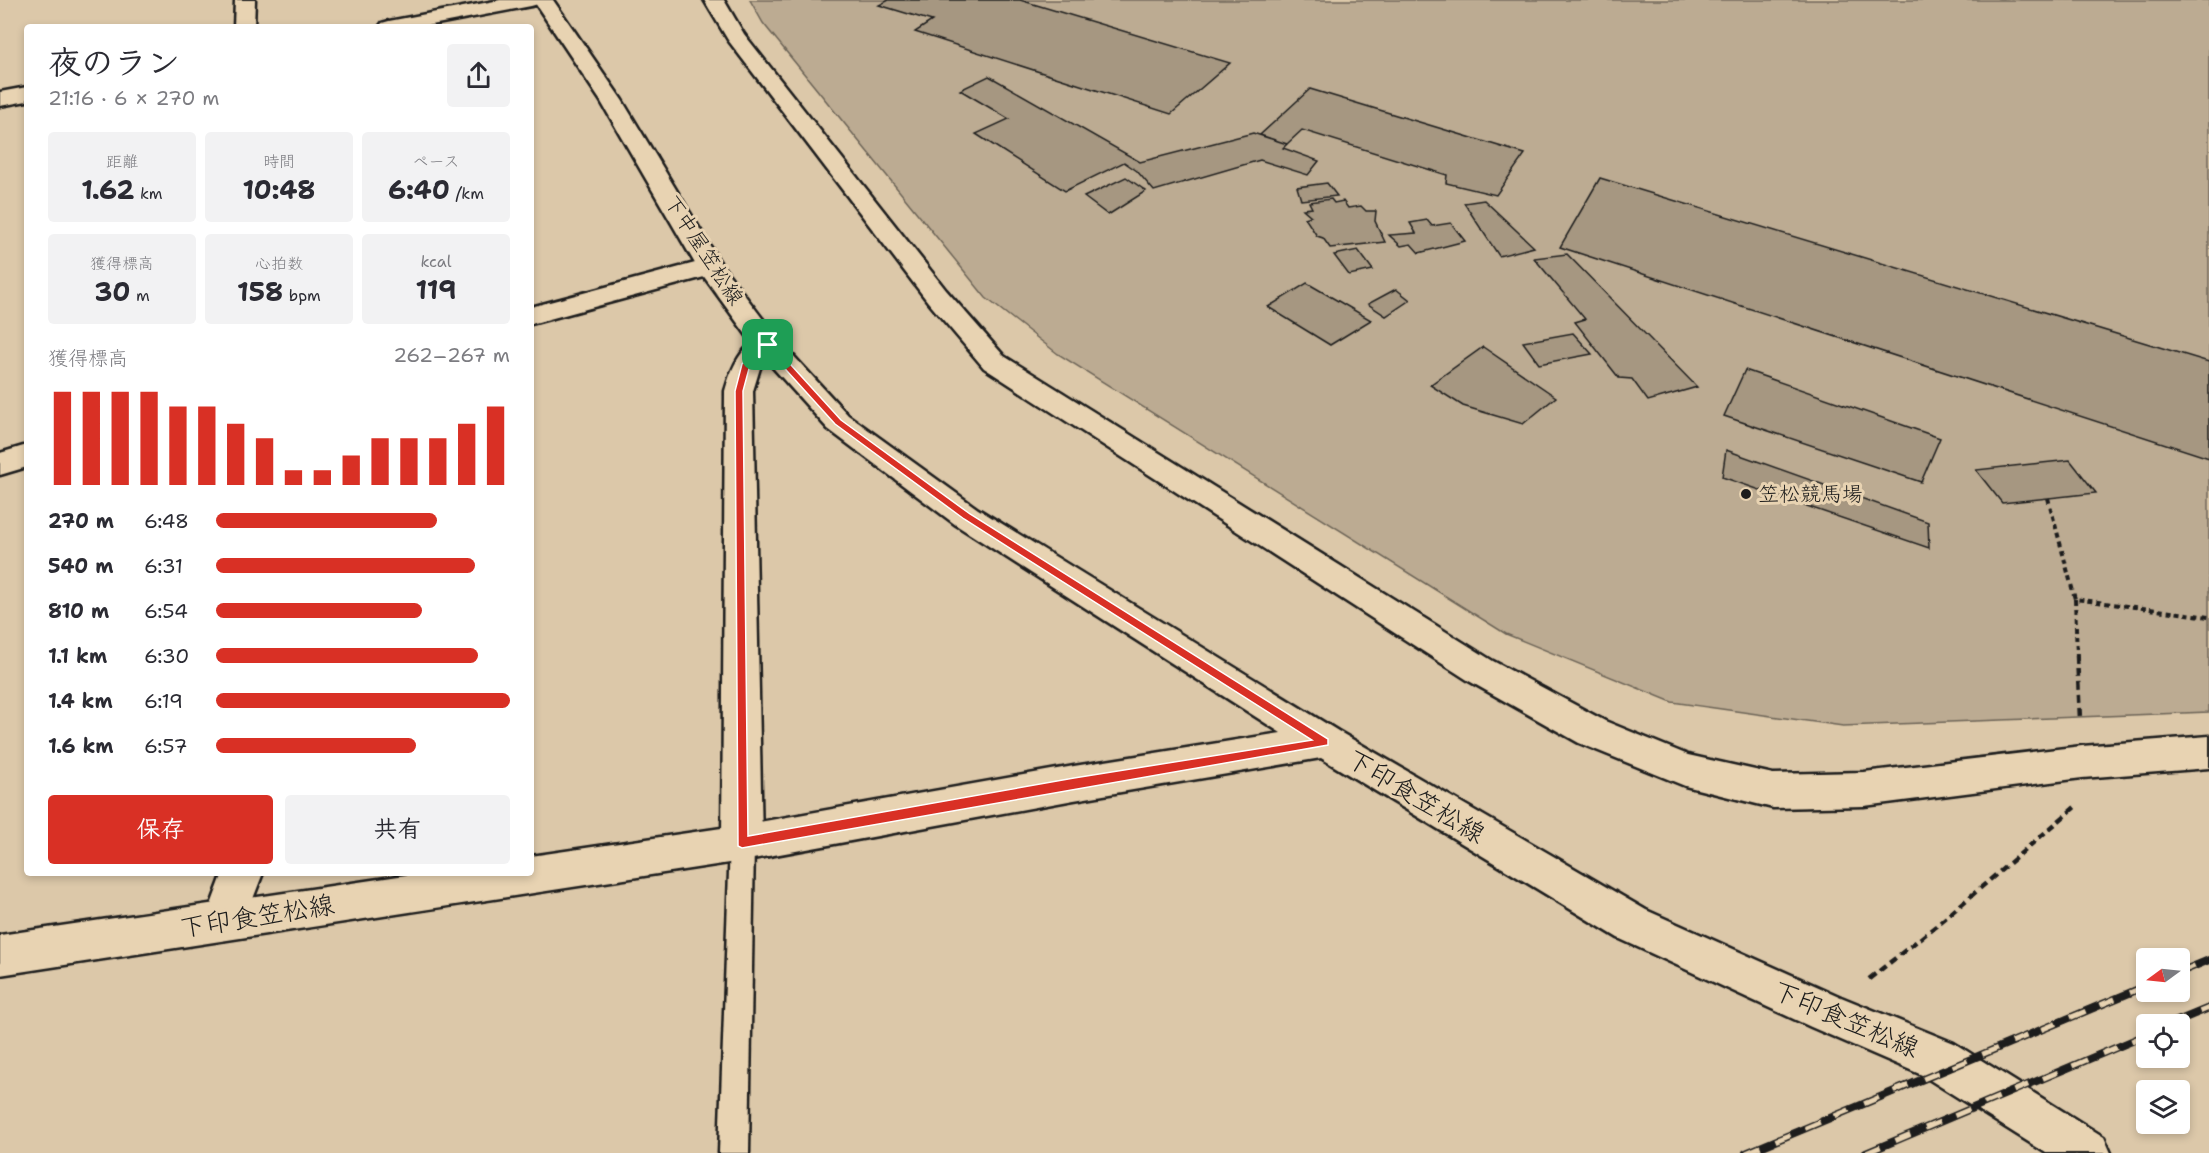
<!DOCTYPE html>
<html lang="ja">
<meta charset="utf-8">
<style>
:root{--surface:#fff;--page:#f2f2f3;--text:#2b2b33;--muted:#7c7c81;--accent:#d93025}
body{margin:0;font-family:"Shantell Sans","Klee One",sans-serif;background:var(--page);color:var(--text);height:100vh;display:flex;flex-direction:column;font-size:22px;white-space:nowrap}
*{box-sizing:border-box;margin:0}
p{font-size:20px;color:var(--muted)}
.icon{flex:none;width:33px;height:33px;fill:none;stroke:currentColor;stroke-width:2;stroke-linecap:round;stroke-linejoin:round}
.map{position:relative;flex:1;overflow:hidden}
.sheet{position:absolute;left:24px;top:24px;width:510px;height:852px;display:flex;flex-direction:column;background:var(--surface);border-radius:6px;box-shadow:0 3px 9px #0003}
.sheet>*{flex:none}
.needle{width:39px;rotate:255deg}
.controls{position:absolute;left:2136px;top:948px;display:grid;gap:12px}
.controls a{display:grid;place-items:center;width:54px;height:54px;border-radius:6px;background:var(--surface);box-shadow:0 3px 9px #0003;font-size:30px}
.pin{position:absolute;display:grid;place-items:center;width:51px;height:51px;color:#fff;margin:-26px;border-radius:12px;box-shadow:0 3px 9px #0006}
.round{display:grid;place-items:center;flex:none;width:63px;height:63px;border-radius:6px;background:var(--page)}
.head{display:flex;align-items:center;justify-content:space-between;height:102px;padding:0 24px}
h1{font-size:33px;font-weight:700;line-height:45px}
.metrics{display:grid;grid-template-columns:repeat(3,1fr);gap:9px;height:102px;padding:6px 24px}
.metrics div{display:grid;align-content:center;border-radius:6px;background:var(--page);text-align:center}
.metrics b{font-size:26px;font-weight:700}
.metrics small{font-size:16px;font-weight:400}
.metrics p{font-size:16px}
.chart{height:168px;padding:12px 24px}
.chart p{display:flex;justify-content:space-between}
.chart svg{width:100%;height:108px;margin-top:6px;stroke:var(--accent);stroke-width:6}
.button{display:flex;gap:12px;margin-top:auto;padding:12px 24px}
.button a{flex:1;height:69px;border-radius:6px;background:var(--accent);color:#fff;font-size:24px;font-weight:700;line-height:69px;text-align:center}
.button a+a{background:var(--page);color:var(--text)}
ul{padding:0 24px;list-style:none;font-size:20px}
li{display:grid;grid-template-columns:96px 72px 1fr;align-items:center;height:45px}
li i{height:15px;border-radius:8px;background:var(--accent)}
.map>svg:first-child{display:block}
.green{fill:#bcab92;stroke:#6c6457;stroke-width:1.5}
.building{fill:#a69781;stroke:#1c1c1c;stroke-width:1.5}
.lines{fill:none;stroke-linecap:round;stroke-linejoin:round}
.lane-casing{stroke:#1c1c1c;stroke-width:5}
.street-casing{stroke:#1c1c1c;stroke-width:5}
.secondary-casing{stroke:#1c1c1c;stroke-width:5}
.path-far1{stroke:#1c1c1c;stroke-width:4;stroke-dasharray:5 4;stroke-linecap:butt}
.path{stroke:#1c1c1c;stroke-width:4.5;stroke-dasharray:8 5;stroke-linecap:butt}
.lane{fill:#e8d3b2;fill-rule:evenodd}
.street{fill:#e8d3b2;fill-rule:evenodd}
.secondary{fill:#e8d3b2;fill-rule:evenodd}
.rail-casing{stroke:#1c1c1c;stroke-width:8}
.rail{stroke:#e8d3b2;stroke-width:5;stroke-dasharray:16;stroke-linecap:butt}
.route{fill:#d93025;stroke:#fff;stroke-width:1.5;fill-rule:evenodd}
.poi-dot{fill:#1c1c1c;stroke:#e8d3b2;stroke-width:2}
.labels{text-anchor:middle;stroke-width:6;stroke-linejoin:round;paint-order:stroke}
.street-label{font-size:21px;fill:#1c1c1c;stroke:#e8d3b2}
.poi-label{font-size:21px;fill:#1c1c1c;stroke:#e8d3b2;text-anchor:start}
.near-street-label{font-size:26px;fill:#1c1c1c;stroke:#e8d3b2}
</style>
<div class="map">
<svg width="2209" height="1153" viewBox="0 0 2209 1153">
<rect width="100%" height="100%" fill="#dcc8a9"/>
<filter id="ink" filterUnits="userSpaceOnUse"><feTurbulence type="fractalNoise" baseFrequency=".0167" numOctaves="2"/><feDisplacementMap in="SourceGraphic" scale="12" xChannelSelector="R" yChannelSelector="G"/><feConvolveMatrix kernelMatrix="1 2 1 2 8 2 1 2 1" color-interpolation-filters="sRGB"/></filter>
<g filter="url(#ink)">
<path class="green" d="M 750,0 L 2209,0 L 2209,712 L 1843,726 L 1672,702 L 1506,634 L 1058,354 L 986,298 L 763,23 Z"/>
<path class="building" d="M 889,0 L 1020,0 L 1230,63 L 1171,114 L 915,32 L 932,21 L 879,5 Z
M 989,76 L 1140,162 L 1253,133 L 1287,144 L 1283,148 L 1319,161 L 1308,175 L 1260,160 L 1154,191 L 1137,171 L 1124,162 L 1065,191 L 976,134 L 1009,119 L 960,90 Z
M 1310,89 L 1525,154 L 1496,195 L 1446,183 L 1447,175 L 1302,130 L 1287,144 L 1260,135 Z
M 1126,177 L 1146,191 L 1108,215 L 1084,197 Z
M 1600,178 L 2209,362 L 2209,458 L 1560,247 Z
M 1327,183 L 1337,196 L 1301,200 L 1297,187 Z
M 1331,199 L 1334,203 L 1343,201 L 1348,208 L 1361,206 L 1366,211 L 1376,211 L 1375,221 L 1385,242 L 1330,248 L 1323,238 L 1317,236 L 1305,218 L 1311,216 L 1303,209 L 1312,208 L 1309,202 Z
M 1484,200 L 1534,247 L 1499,256 L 1464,203 Z
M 1427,220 L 1432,226 L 1451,223 L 1465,241 L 1419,253 L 1411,244 L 1401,246 L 1389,235 L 1416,233 L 1410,223 Z
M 1358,250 L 1373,270 L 1349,275 L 1334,255 Z
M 1567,254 L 1697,387 L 1648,401 L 1632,379 L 1619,378 L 1575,322 L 1585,319 L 1534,258 Z
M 1307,283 L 1371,320 L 1330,345 L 1268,307 Z
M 1396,289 L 1410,300 L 1386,316 L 1368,304 Z
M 1573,333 L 1592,354 L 1539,364 L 1523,342 Z
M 1483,347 L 1556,397 L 1523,424 L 1463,406 L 1430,385 Z
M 1745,370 L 1940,438 L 1921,482 L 1724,416 Z
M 1726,450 L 1928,522 L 1929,548 L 1722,477 Z
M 2070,460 L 2096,493 L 2002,503 L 1976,470 Z"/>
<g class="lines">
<g class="lane-casing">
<path id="lane" d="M 742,832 L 751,835 L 754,843 L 749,1153 L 719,1153 L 730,843 L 733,835 Z"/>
</g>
<g class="street-casing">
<path id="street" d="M 235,0 L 255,0 L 254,27 L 234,27 Z
M 500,0 L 541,0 L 538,4 L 531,6 L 421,27 L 379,27 L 382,23 L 389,21 Z
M 27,87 L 27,101 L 0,106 L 0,92 Z
M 710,259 L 719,261 L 723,267 L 719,273 L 531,324 L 531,307 Z
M 768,336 L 778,339 L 782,345 L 760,368 L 753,391 L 762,843 L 756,856 L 742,861 L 728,856 L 722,843 L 725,391 C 732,367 741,343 768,336 Z
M 27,445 L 27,467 L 0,475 L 0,453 Z
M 223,873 L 263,873 L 239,935 L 225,940 L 211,935 L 205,921 Z"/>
</g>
<g class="secondary-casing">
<path id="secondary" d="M 533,0 L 553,0 L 622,100 L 721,264 L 778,339 L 848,415 L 978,509 L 1338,731 L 1646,910 L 1841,997 L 1954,1043 L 2104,1137 L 2111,1153 L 2046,1153 L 1922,1075 L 1811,1027 L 1618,938 L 1321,758 L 1074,800 L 742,861 L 0,975 L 0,935 L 419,873 L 531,873 L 531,856 L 742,825 L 1074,766 L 1281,733 L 956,525 L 828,429 L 758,351 L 697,267 L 600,100 Z
M 704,0 L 724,0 L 744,34 L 946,290 L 1004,356 L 1493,661 L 1605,721 L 1688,755 L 1773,774 L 1864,772 L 2082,746 L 2209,736 L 2209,768 L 2082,778 L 1864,806 L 1773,808 L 1685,786 L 1579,743 L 1469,681 L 984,368 L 928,302 L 728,40 Z"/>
</g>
<path class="path-far1" d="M 2048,498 L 2075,599 L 2209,617
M 2075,599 L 2077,657"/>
<path class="path" d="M 2077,656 L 2080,719
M 1869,979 L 1936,926 L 2075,807"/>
<use href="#lane" class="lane"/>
<use href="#street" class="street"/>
<use href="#secondary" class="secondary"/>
<g class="rail-casing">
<path id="rail" d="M 2180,972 L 2209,960
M 2170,1024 L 2209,1008
M 1746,1153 L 2146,986
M 1866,1153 L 2146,1035"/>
</g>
<use href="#rail" class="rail"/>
</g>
</g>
<path class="route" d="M 765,343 L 771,343 L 841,420 L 970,514 L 1328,739 L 1328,745 L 742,848 L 738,846 L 735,391 L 742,364 ZM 768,350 L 835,424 L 964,519 L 1312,740 L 1074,778 L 748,836 L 743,391 L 750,365 Z"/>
<circle class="poi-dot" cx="1746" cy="494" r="6"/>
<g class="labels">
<g class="street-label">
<text transform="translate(704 250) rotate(57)" y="7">下中屋笠松線</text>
</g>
<g class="poi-label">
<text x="1758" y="501">笠松競馬場</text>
</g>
<g class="near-street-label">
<text transform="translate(1416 796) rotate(31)" y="9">下印食笠松線</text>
<text transform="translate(257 916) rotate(-9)" y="9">下印食笠松線</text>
<text transform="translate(1846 1019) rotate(23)" y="9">下印食笠松線</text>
</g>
</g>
</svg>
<div class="controls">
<a><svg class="needle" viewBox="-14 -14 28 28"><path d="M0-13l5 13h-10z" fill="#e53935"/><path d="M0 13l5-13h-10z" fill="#7c7c81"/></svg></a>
<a><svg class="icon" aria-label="locate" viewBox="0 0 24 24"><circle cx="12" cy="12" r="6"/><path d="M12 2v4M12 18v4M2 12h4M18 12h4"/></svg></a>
<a><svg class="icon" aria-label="layers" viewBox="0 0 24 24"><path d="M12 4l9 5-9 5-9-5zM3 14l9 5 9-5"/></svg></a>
</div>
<div class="pin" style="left:768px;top:345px;background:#1e9e55"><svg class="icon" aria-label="arrive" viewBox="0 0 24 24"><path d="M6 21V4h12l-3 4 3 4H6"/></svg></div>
<section class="sheet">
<div class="head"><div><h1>夜のラン</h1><p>21:16 · 6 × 270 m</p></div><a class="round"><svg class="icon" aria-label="share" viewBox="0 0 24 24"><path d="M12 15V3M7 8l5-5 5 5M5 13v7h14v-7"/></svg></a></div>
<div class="metrics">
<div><p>距離</p><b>1.62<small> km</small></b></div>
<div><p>時間</p><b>10:48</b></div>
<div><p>ペース</p><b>6:40<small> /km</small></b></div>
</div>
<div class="metrics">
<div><p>獲得標高</p><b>30<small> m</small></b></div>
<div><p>心拍数</p><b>158<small> bpm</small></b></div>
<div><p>kcal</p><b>119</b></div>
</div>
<div class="chart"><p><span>獲得標高</span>262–267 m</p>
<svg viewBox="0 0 160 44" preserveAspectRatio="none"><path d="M5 44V6M15 44V6M25 44V6M35 44V6M45 44V12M55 44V12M65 44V19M75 44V25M85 44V38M95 44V38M105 44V32M115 44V25M125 44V25M135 44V25M145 44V19M155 44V12"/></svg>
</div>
<ul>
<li><b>270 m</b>6:48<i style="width:75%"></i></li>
<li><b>540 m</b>6:31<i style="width:88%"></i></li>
<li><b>810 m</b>6:54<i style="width:70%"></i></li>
<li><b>1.1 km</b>6:30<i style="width:89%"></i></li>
<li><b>1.4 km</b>6:19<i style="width:100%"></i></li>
<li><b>1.6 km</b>6:57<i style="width:68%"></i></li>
</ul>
<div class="button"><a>保存</a><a>共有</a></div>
</section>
</div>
